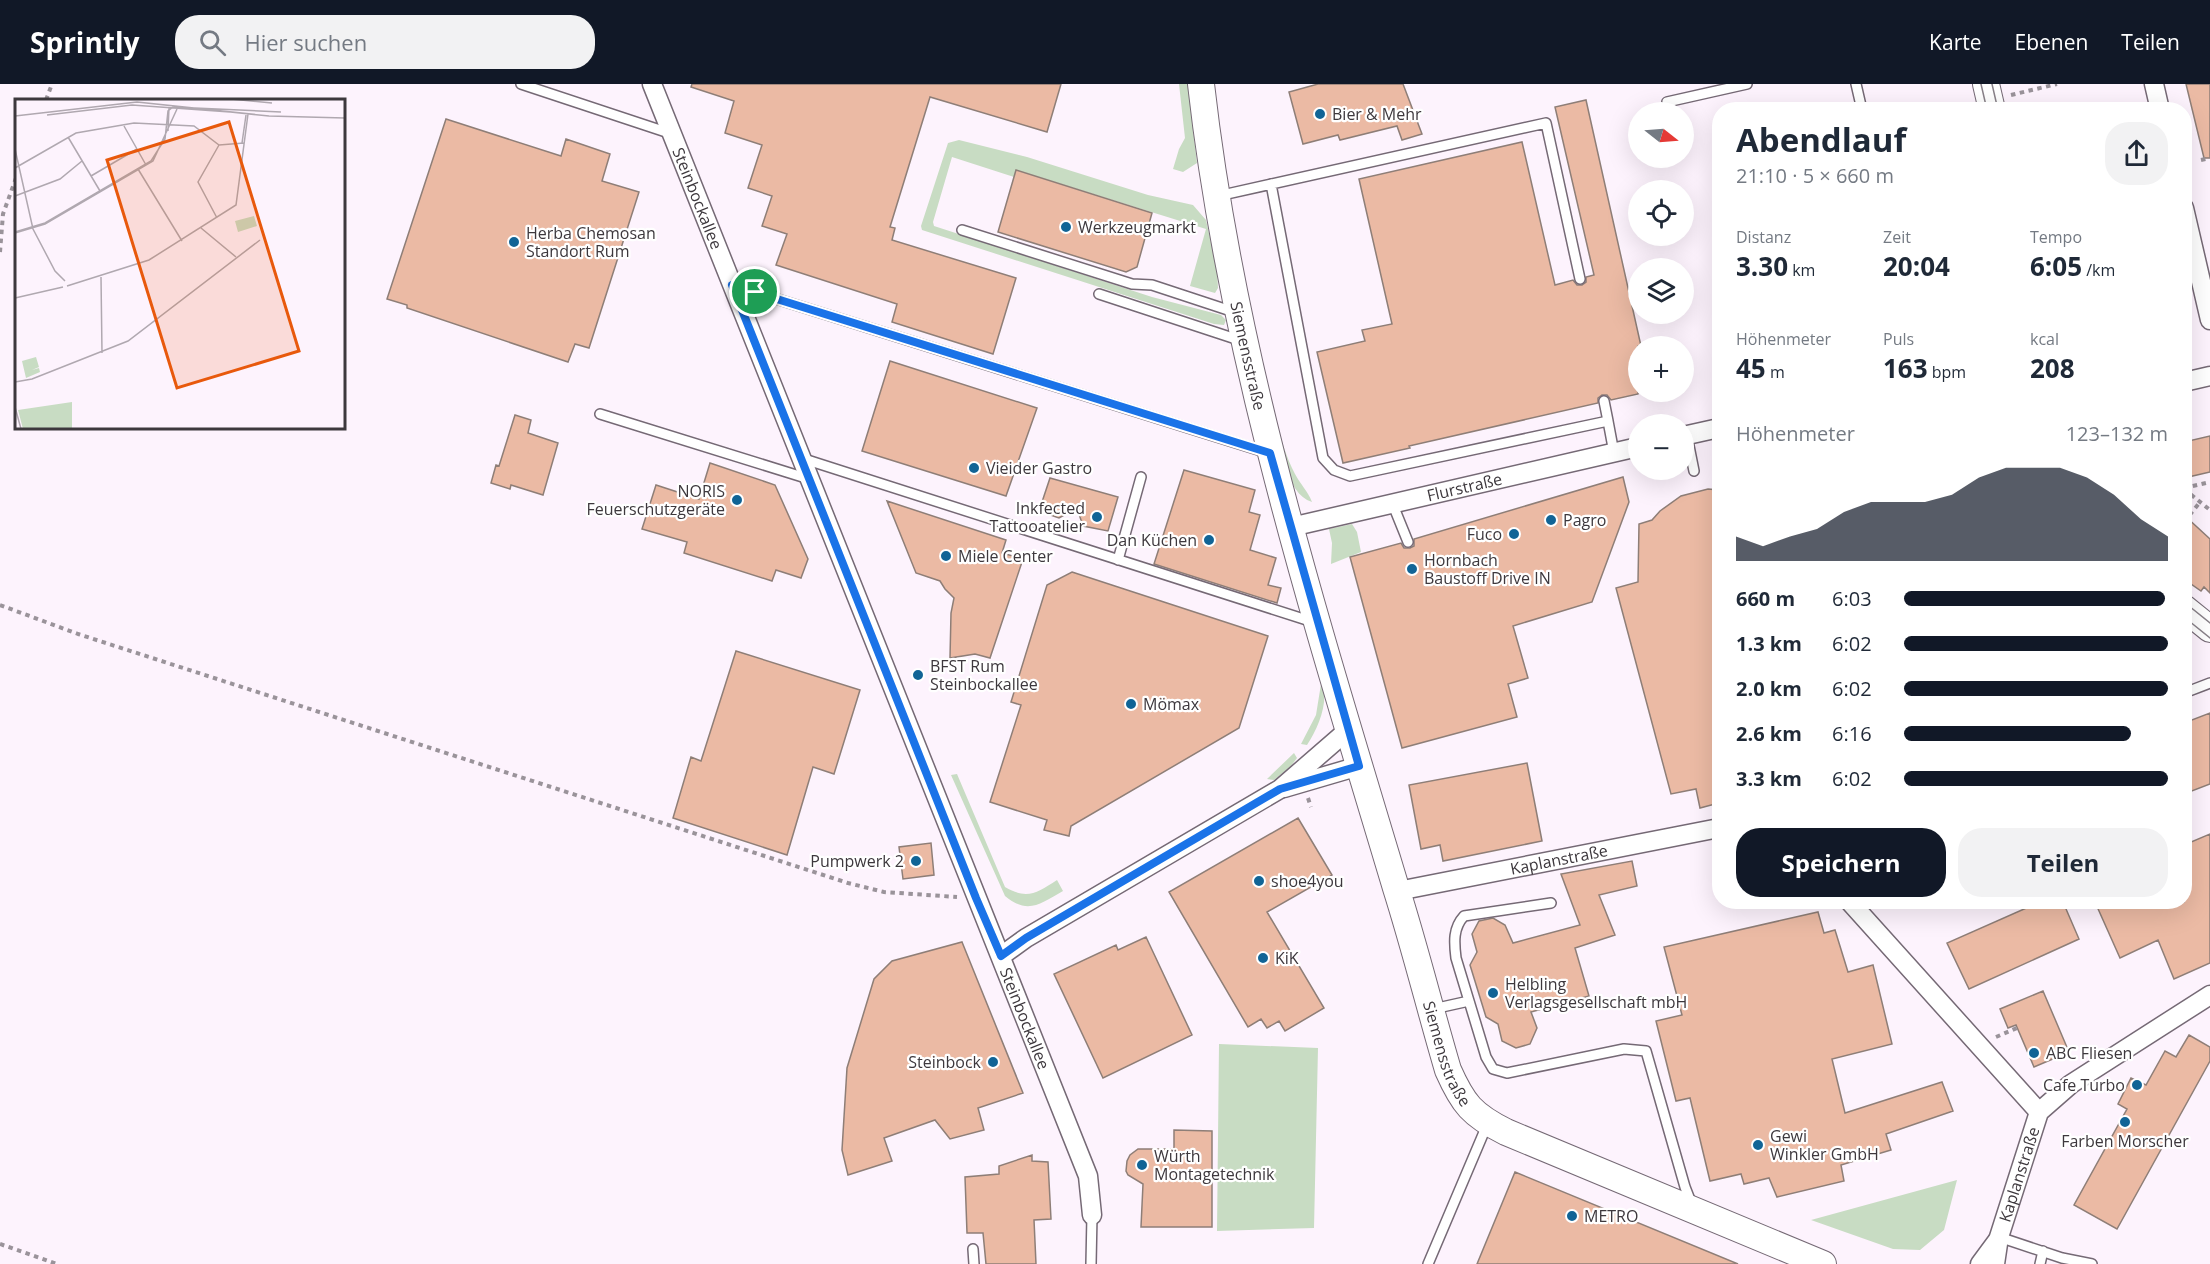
<!DOCTYPE html>
<html lang="de">
<meta charset="utf-8">
<style>
:root{--surface:#fff;--page:#f2f2f3;--text:#1f2937;--muted:#747a83;--accent:#111827}
body{margin:0;font-family:"Open Sans",sans-serif;background:var(--page);color:var(--text);height:100vh;display:flex;flex-direction:column;font-size:22px;white-space:nowrap}
*{box-sizing:border-box;margin:0}
p{font-size:20px;color:var(--muted)}
.icon{flex:none;width:33px;height:33px;fill:none;stroke:currentColor;stroke-width:2;stroke-linecap:round;stroke-linejoin:round}
.map{position:relative;flex:1;overflow:hidden}
.panel{position:absolute;left:1712px;top:18px;width:480px;height:807px;display:flex;flex-direction:column;background:var(--surface);border-radius:24px;box-shadow:0 6px 24px #0002}
.panel>*{flex:none}
.needle{width:39px;rotate:107deg}
.controls{position:absolute;left:1628px;top:18px;display:grid;gap:12px}
.controls a{display:grid;place-items:center;width:66px;height:66px;border-radius:50%;background:var(--surface);box-shadow:0 6px 24px #0002;font-size:30px}
.pin{position:absolute;display:grid;place-items:center;width:51px;height:51px;color:#fff;margin:-26px;border:3px solid #fff;border-radius:50%;box-shadow:0 2px 6px #0007}
.round{display:grid;place-items:center;flex:none;width:63px;height:63px;border-radius:24px;background:var(--page)}
.overview{display:flex;align-items:center;justify-content:space-between;height:102px;padding:0 24px}
h1{font-size:33px;font-weight:700;line-height:45px}
.stats{display:grid;grid-template-columns:repeat(3,1fr);gap:9px;height:102px;padding:6px 24px}
.stats div{display:grid;align-content:center}
.stats b{font-size:26px;font-weight:700}
.stats small{font-size:16px;font-weight:400}
.stats p{font-size:16px}
.chart{height:168px;padding:12px 24px}
.chart p{display:flex;justify-content:space-between}
.chart svg{width:100%;height:108px;margin-top:6px;fill:var(--accent);opacity:.7}
.button{display:flex;gap:12px;margin-top:auto;padding:12px 24px}
.button a{flex:1;height:69px;border-radius:24px;background:var(--accent);color:#fff;font-size:24px;font-weight:700;line-height:69px;text-align:center}
.button a+a{background:var(--page);color:var(--text)}
ul{padding:0 24px;list-style:none;font-size:20px}
li{display:grid;grid-template-columns:96px 72px 1fr;align-items:center;height:45px}
li i{height:15px;border-radius:8px;background:var(--accent)}
header{display:flex;align-items:center;gap:36px;box-sizing:border-box;height:84px;padding:0 30px;background:var(--accent);color:#fff}
header strong{font-size:28px}
nav{display:flex;gap:33px;margin-inline-start:auto;font-size:21px}
.search{width:420px;height:54px;background:var(--page);display:flex;align-items:center;gap:15px;box-sizing:border-box;padding:0 21px;border-radius:24px;color:var(--muted);font-size:22px}
.map>svg:first-child{display:block}
.green{fill:#c8dcc3}
.building{fill:#ebbaa4;stroke:#8e7e77;stroke-width:1.5}
.lines{fill:none;stroke-linecap:round;stroke-linejoin:round}
.lane-casing{stroke:#756975;stroke-width:12}
.street-casing{stroke:#756975;stroke-width:21}
.secondary-casing{stroke:#756975;stroke-width:28}
.path{stroke:#9a939a;stroke-width:4;stroke-dasharray:4.5 4.5;stroke-linecap:butt}
.lane{stroke:#fff;stroke-width:9}
.street{stroke:#fff;stroke-width:18}
.secondary{stroke:#fff;stroke-width:26}
.tram{stroke:#898289;stroke-width:1.5}
.route-casing{stroke:#fff;stroke-width:12}
.route{stroke:#1a73e8;stroke-width:8}
.poi-dot{fill:#116496;stroke:#fff;stroke-width:2}
.labels{text-anchor:middle;stroke-width:4.5;stroke-linejoin:round;paint-order:stroke}
.poi-label{font-size:16px;fill:#3d383d;stroke:#fff;text-anchor:start}
.street-label{font-size:16px;fill:#3d383d;stroke:#fff}
.inset-road{fill:none;stroke:#b0a8b0;stroke-width:1.5}
.view{fill:#e8590c;fill-opacity:0.15;stroke:#e8590c;stroke-width:3}
.inset-edge{fill:none;stroke:#3d383d;stroke-width:3}
</style>
<header>
<strong>Sprintly</strong>
<div class="search"><svg class="icon" aria-label="search" viewBox="0 0 24 24"><circle cx="10" cy="10" r="6"/><path d="M15 15l6 6"/></svg>Hier suchen</div>
<nav><a>Karte</a><a>Ebenen</a><a>Teilen</a></nav>
</header>
<div class="map">
<svg width="2210" height="1180" viewBox="0 0 2210 1180">
<rect width="100%" height="100%" fill="#fdf3fd"/>
<path class="green" d="M 1179,0 L 1188,0 L 1197,79 L 1183,88 L 1173,85 L 1179,65 L 1185,54 Z
M 959,56 L 1027,73 L 1148,111 L 1193,121 L 1206,136 L 1217,185 L 1218,204 L 1215,209 L 1190,202 L 1206,145 L 1016,86 L 1014,93 L 952,73 L 933,138 L 934,142 L 1152,213 L 1221,231 L 1226,236 L 1224,241 L 1214,240 L 922,146 L 921,142 L 948,59 Z
M 1276,336 C 1281,354 1286,373 1295,390 C 1300,400 1308,407 1312,418 C 1285,410 1281,359 1276,336 Z
M 1352,440 L 1357,448 L 1361,468 L 1331,480 L 1332,459 L 1329,445 Z
M 1321,600 L 1323,601 C 1328,621 1318,644 1307,661 L 1301,660 L 1316,631 Z
M 1294,669 L 1297,674 L 1291,682 L 1274,696 L 1267,695 Z
M 957,690 L 1005,803 C 1027,816 1037,809 1057,796 L 1063,807 C 1040,820 1028,831 1005,812 L 951,691 Z
M 1219,960 L 1318,964 L 1314,1144 L 1217,1147 Z
M 1957,1096 L 1944,1146 L 1920,1166 L 1893,1165 L 1811,1136 Z"/>
<path class="building" d="M 692,0 L 1061,0 L 1047,48 L 930,13 L 890,143 L 895,144 L 892,156 L 1016,194 L 993,270 L 892,238 L 897,220 L 776,181 L 787,150 L 762,142 L 772,112 L 748,104 L 762,61 L 725,49 L 734,17 L 691,3 Z
M 1318,0 L 1403,0 L 1422,50 L 1402,56 L 1397,42 L 1340,56 L 1338,51 L 1303,60 L 1289,8 Z
M 2186,0 L 2210,0 L 2210,74 L 2204,74 Z
M 1586,16 L 1641,262 L 1638,262 L 1638,310 L 1611,316 L 1607,311 L 1602,311 L 1598,314 L 1598,319 L 1409,362 L 1410,364 L 1343,379 L 1317,268 L 1365,257 L 1362,246 L 1392,240 L 1359,95 L 1522,58 L 1555,201 L 1573,196 L 1577,201 L 1582,201 L 1586,198 L 1586,193 L 1594,191 L 1555,23 Z
M 446,35 L 561,72 L 566,55 L 610,70 L 602,97 L 639,108 L 589,264 L 575,260 L 568,278 L 407,224 L 407,221 L 387,215 Z
M 1016,86 L 1152,129 L 1137,183 L 1126,188 L 998,148 Z
M 890,277 L 1037,324 L 1006,412 L 862,367 Z
M 515,331 L 531,336 L 528,349 L 558,359 L 543,411 L 511,401 L 510,405 L 491,399 L 496,381 L 499,382 Z
M 2210,352 L 2210,388 L 2184,394 L 2184,358 Z
M 710,379 L 775,401 L 808,475 L 801,494 L 776,486 L 772,497 L 684,469 L 687,458 L 642,445 L 656,401 L 699,415 Z
M 1184,386 L 1255,406 L 1249,428 L 1260,431 L 1250,466 L 1276,474 L 1268,501 L 1281,504 L 1277,519 L 1154,480 Z
M 1623,393 L 1629,418 L 1592,518 L 1513,542 L 1528,594 L 1508,600 L 1517,633 L 1402,664 L 1350,473 L 1401,459 L 1404,464 L 1410,464 L 1414,462 L 1414,455 Z
M 1050,394 L 1118,413 L 1108,447 L 1083,442 L 1077,424 L 1059,434 L 1039,427 Z
M 1708,405 L 1719,406 L 1719,719 L 1700,724 L 1696,705 L 1671,710 L 1616,504 L 1638,498 L 1639,440 L 1652,436 L 1660,427 L 1681,412 Z
M 887,417 L 1006,456 L 1002,469 L 1023,475 L 990,574 L 975,570 L 950,574 L 951,529 L 954,514 L 945,505 L 940,497 L 916,489 Z
M 2184,431 L 2210,455 L 2210,509 L 2204,503 L 2201,507 L 2184,495 Z
M 1072,488 L 1268,552 L 1239,644 L 1071,742 L 1069,752 L 1044,746 L 1047,736 L 990,718 L 1021,621 L 1011,618 L 1047,501 Z
M 736,567 L 860,606 L 834,690 L 813,683 L 787,771 L 673,734 L 691,673 L 701,677 Z
M 2210,629 L 2210,700 L 2184,710 L 2184,639 Z
M 1527,679 L 1542,757 L 1443,777 L 1440,761 L 1421,765 L 1409,701 Z
M 1298,734 L 1332,791 L 1267,828 L 1324,924 L 1285,947 L 1279,937 L 1267,944 L 1261,935 L 1248,943 L 1169,808 Z
M 2210,750 L 2210,879 L 2174,895 L 2158,856 L 2120,874 L 2095,818 L 2184,818 L 2184,761 Z
M 931,759 L 934,791 L 903,795 L 899,763 Z
M 1632,777 L 1637,802 L 1599,811 L 1615,851 L 1575,864 L 1589,912 L 1531,928 L 1537,944 L 1530,960 L 1516,964 L 1502,957 L 1498,940 L 1486,933 L 1470,881 L 1477,868 L 1472,850 L 1479,837 L 1493,834 L 1505,841 L 1513,859 L 1580,841 L 1561,790 Z
M 2040,818 L 2063,818 L 2079,855 L 1969,905 L 1947,859 Z
M 1818,828 L 1824,849 L 1835,846 L 1848,888 L 1873,881 L 1892,960 L 1832,975 L 1845,1029 L 1942,998 L 1953,1027 L 1886,1050 L 1891,1066 L 1841,1081 L 1844,1097 L 1777,1113 L 1769,1094 L 1744,1100 L 1741,1090 L 1710,1097 L 1690,1014 L 1676,1017 L 1656,937 L 1682,931 L 1664,863 Z
M 1146,853 L 1192,951 L 1103,994 L 1054,890 L 1116,861 L 1118,866 Z
M 962,858 L 1023,1009 L 978,1024 L 984,1046 L 950,1055 L 935,1036 L 884,1054 L 892,1077 L 848,1091 L 842,1066 L 847,984 L 874,895 L 892,877 Z
M 2043,907 L 2069,968 L 2034,983 L 2016,941 L 2008,944 L 2000,925 Z
M 2189,951 L 2210,963 L 2210,977 L 2117,1145 L 2074,1121 L 2127,1025 L 2118,1020 L 2131,994 L 2146,1001 L 2165,967 L 2176,973 Z
M 1174,1046 L 1212,1047 L 1212,1143 L 1141,1143 L 1143,1100 L 1128,1091 L 1126,1087 L 1127,1077 L 1130,1071 L 1138,1065 L 1174,1065 Z
M 1032,1071 L 1032,1077 L 1048,1078 L 1051,1135 L 1034,1136 L 1036,1180 L 986,1180 L 983,1149 L 967,1149 L 965,1093 L 999,1090 L 999,1082 Z
M 1515,1088 L 1738,1180 L 1477,1180 Z"/>
<g class="lines">
<g class="lane-casing">
<path id="lane" d="M 521,0 L 672,50
M 1856,0 L 1862,26
M 1668,24 L 1667,18 L 1747,0
M 1271,100 L 1323,374 L 1334,386 L 1350,392 L 1608,337 L 1614,369
M 1218,112 L 1546,39 L 1580,195
M 962,146 L 1132,200 L 1152,201 L 1237,229
M 732,201 L 1268,369
M 1099,210 L 1242,257
M 1604,317 L 1608,337
M 600,330 L 809,395
M 1687,352 L 1694,387
M 801,374 L 1313,538
M 1393,421 L 1408,458
M 1118,476 L 1141,393
M 2184,609 L 2210,599
M 1551,819 L 1464,832 C 1453,844 1454,858 1456,874 L 1486,973 L 1493,985 L 1507,989 L 1624,965 L 1646,967 L 1685,1103 L 1692,1121
M 1433,925 L 1469,917
M 1999,1153 L 2062,1174 L 2092,1180
M 973,1165 L 974,1180
M 1091,1180 L 1092,1131
M 1428,1180 L 1487,1041
M 2040,1180 L 2043,1167"/>
</g>
<g class="street-casing">
<g id="street">
<path id="s1" d="M 652,0 L 1088,1092 L 1092,1131"/>
<path d="M 2154,0 L 2160,26"/>
<path d="M 2184,124 L 2210,236"/>
<path d="M 2184,298 L 2210,292"/>
<path d="M 1683,352 L 1719,344"/>
<path id="s2" d="M 1291,443 L 1638,363"/>
<path d="M 1284,704 L 1359,682"/>
<path id="s3" d="M 1398,807 L 1719,744"/>
<path d="M 1850,818 L 2039,1028"/>
<path d="M 1001,872 L 1026,854 L 1280,705 L 1348,646"/>
<path d="M 1980,1180 L 1997,1157"/>
<path id="s4" d="M 1995,1180 L 1999,1153 L 2039,1028 L 2071,1000 L 2210,911"/>
</g>
</g>
<g class="secondary-casing">
<g id="secondary">
<path id="s5" d="M 1201,0 C 1232,275 1317,540 1396,804 C 1415,864 1430,925 1448,986 C 1463,1020 1472,1031 1506,1048 L 1823,1180"/>
<path d="M 1986,0 L 1992,26"/>
<path d="M 2184,524 L 2210,545"/>
</g>
</g>
<path class="path" d="M 2011,11 L 2057,0
M 46,16 L 52,0
M 1957,26 L 1968,22
M 2201,76 L 2210,74
M 0,168 L 3,130 L 16,94
M 2184,404 L 2210,398
M 2184,405 L 2210,426
M 2184,438 L 2200,418
M 0,521 L 78,550 L 848,799 L 884,808 L 957,813
M 1308,714 L 1311,723
M 1996,953 L 2017,944
M 0,1160 L 57,1180"/>
<use href="#lane" class="lane"/>
<use href="#street" class="street"/>
<use href="#secondary" class="secondary"/>
<path class="tram" d="M 1981,0 L 1987,26
M 1992,0 L 1998,26
M 2184,518 L 2210,539
M 2184,533 L 2210,554"/>
</g>
<g class="lines">
<g class="route-casing">
<path id="route" d="M 732,201 L 1270,369 L 1359,682 L 1280,705 L 1026,854 L 1001,872 L 976,814 Z"/>
</g>
<use href="#route" class="route"/>
</g>
<g class="poi-dot">
<circle cx="1320" cy="30" r="6"/>
<circle cx="1066" cy="143" r="6"/>
<circle cx="514" cy="158" r="6"/>
<circle cx="974" cy="384" r="6"/>
<circle cx="737" cy="416" r="6"/>
<circle cx="1097" cy="433" r="6"/>
<circle cx="1551" cy="436" r="6"/>
<circle cx="1514" cy="450" r="6"/>
<circle cx="1209" cy="456" r="6"/>
<circle cx="946" cy="472" r="6"/>
<circle cx="1412" cy="485" r="6"/>
<circle cx="918" cy="591" r="6"/>
<circle cx="1131" cy="620" r="6"/>
<circle cx="916" cy="777" r="6"/>
<circle cx="1259" cy="797" r="6"/>
<circle cx="1263" cy="874" r="6"/>
<circle cx="1493" cy="909" r="6"/>
<circle cx="2034" cy="969" r="6"/>
<circle cx="993" cy="978" r="6"/>
<circle cx="2137" cy="1001" r="6"/>
<circle cx="2125" cy="1038" r="6"/>
<circle cx="1758" cy="1061" r="6"/>
<circle cx="1142" cy="1081" r="6"/>
<circle cx="1572" cy="1132" r="6"/>
</g>
<g class="labels">
<g class="poi-label">
<text x="1332" y="36">Bier &amp; Mehr</text>
<text x="1078" y="149">Werkzeugmarkt</text>
<text x="526" y="155">Herba Chemosan<tspan x="526" dy="18">Standort Rum</tspan></text>
<text x="986" y="390">Vieider Gastro</text>
<text x="725" y="413" text-anchor="end">NORIS<tspan x="725" dy="18">Feuerschutzgeräte</tspan></text>
<text x="1085" y="430" text-anchor="end">Inkfected<tspan x="1085" dy="18">Tattooatelier</tspan></text>
<text x="1563" y="442">Pagro</text>
<text x="1502" y="456" text-anchor="end">Fuco</text>
<text x="1197" y="462" text-anchor="end">Dan Küchen</text>
<text x="958" y="478">Miele Center</text>
<text x="1424" y="482">Hornbach<tspan x="1424" dy="18">Baustoff Drive IN</tspan></text>
<text x="930" y="588">BFST Rum<tspan x="930" dy="18">Steinbockallee</tspan></text>
<text x="1143" y="626">Mömax</text>
<text x="904" y="783" text-anchor="end">Pumpwerk 2</text>
<text x="1271" y="803">shoe4you</text>
<text x="1275" y="880">KiK</text>
<text x="1505" y="906">Helbling<tspan x="1505" dy="18">Verlagsgesellschaft mbH</tspan></text>
<text x="2046" y="975">ABC Fliesen</text>
<text x="981" y="984" text-anchor="end">Steinbock</text>
<text x="2125" y="1007" text-anchor="end">Cafe Turbo</text>
<text x="1770" y="1058">Gewi<tspan x="1770" dy="18">Winkler GmbH</tspan></text>
<text x="2125" y="1063" text-anchor="middle">Farben Morscher</text>
<text x="1154" y="1078">Würth<tspan x="1154" dy="18">Montagetechnik</tspan></text>
<text x="1584" y="1138">METRO</text>
</g>
<g class="street-label">
<text dy="6" stroke="none"><textPath href="#s1" startOffset="123">Steinbockallee</textPath></text>
<text dy="6" stroke="none"><textPath href="#s5" startOffset="276">Siemensstraße</textPath></text>
<text dy="6" stroke="none"><textPath href="#s2" startOffset="178">Flurstraße</textPath></text>
<text dy="6" stroke="none"><textPath href="#s3" startOffset="164">Kaplanstraße</textPath></text>
<text dy="6" stroke="none"><textPath href="#s1" startOffset="1006">Steinbockallee</textPath></text>
<text dy="6" stroke="none"><textPath href="#s5" startOffset="1002">Siemensstraße</textPath></text>
<text dy="6" stroke="none"><textPath href="#s4" startOffset="93">Kaplanstraße</textPath></text>
</g>
</g>
<g transform="translate(15 15)">
<rect width="330" height="330" fill="#fdf3fd"/>
<path d="M 239,117 L 242,127 L 223,133 L 220,122 ZM 21,258 L 24,268 L 17,271 L 24,269 L 25,273 L 11,279 L 7,262 ZM 57,303 L 57,330 L 8,330 L 3,311 Z" fill="#c8dcc3"/>
<path class="inset-road" d="M 216,0 L 257,4M 32,16 L 117,6 L 215,13M 0,17 L 122,3 L 254,17 L 330,19M 109,27 L 131,66M 153,32 L 154,8M 53,38 L 85,92M 227,44 L 231,16M 0,50 L 18,130 L 40,172 L 50,182M 0,69 L 61,34 L 119,24 L 179,27 L 204,46 L 229,44M 123,70 L 167,142M 76,77 L 122,50M 0,97 L 45,80 L 67,62M 202,119 L 183,83 L 204,46M 186,129 L 221,158M 0,133 L 30,124 L 136,62 L 150,40 L 153,12 L 158,8 L 266,13M 0,134 L 30,125 L 138,62 L 162,10M 86,178 L 87,254M 52,187 L 134,161 L 221,106 L 233,15M 0,199 L 48,188M 0,283 L 17,280 L 113,242 L 245,141M 0,308 L 6,330"/>
<path class="view" d="M 214,23 L 284,252 L 162,289 L 92,61 Z"/>
<rect width="330" height="330" class="inset-edge"/>
</g>
</svg>
<div class="controls">
<a><svg class="needle" viewBox="-14 -14 28 28"><path d="M0-13l5 13h-10z" fill="#e53935"/><path d="M0 13l5-13h-10z" fill="#747a83"/></svg></a>
<a><svg class="icon" aria-label="locate" viewBox="0 0 24 24"><circle cx="12" cy="12" r="6"/><path d="M12 2v4M12 18v4M2 12h4M18 12h4"/></svg></a>
<a><svg class="icon" aria-label="layers" viewBox="0 0 24 24"><path d="M12 4l9 5-9 5-9-5zM3 14l9 5 9-5"/></svg></a>
<a>+</a>
<a>−</a>
</div>
<div class="pin" style="left:755px;top:208px;background:#1e9e55"><svg class="icon" aria-label="arrive" viewBox="0 0 24 24"><path d="M6 21V4h12l-3 4 3 4H6"/></svg></div>
<section class="panel">
<div class="overview"><div><h1>Abendlauf</h1><p>21:10 · 5 × 660 m</p></div><a class="round"><svg class="icon" aria-label="share" viewBox="0 0 24 24"><path d="M12 15V3M7 8l5-5 5 5M5 13v7h14v-7"/></svg></a></div>
<div class="stats">
<div><p>Distanz</p><b>3.30<small> km</small></b></div>
<div><p>Zeit</p><b>20:04</b></div>
<div><p>Tempo</p><b>6:05<small> /km</small></b></div>
</div>
<div class="stats">
<div><p>Höhenmeter</p><b>45<small> m</small></b></div>
<div><p>Puls</p><b>163<small> bpm</small></b></div>
<div><p>kcal</p><b>208</b></div>
</div>
<div class="chart"><p><span>Höhenmeter</span>123–132 m</p>
<svg viewBox="0 0 160 44" preserveAspectRatio="none"><path d="M0 44V34L10 38L20 34L30 31L40 24L50 20L60 20L70 20L80 17L90 10L100 6L110 6L120 6L130 10L140 17L150 27L160 34V44z"/></svg>
</div>
<ul>
<li><b>660 m</b>6:03<i style="width:99%"></i></li>
<li><b>1.3 km</b>6:02<i style="width:100%"></i></li>
<li><b>2.0 km</b>6:02<i style="width:100%"></i></li>
<li><b>2.6 km</b>6:16<i style="width:86%"></i></li>
<li><b>3.3 km</b>6:02<i style="width:100%"></i></li>
</ul>
<div class="button"><a>Speichern</a><a>Teilen</a></div>
</section>
</div>
